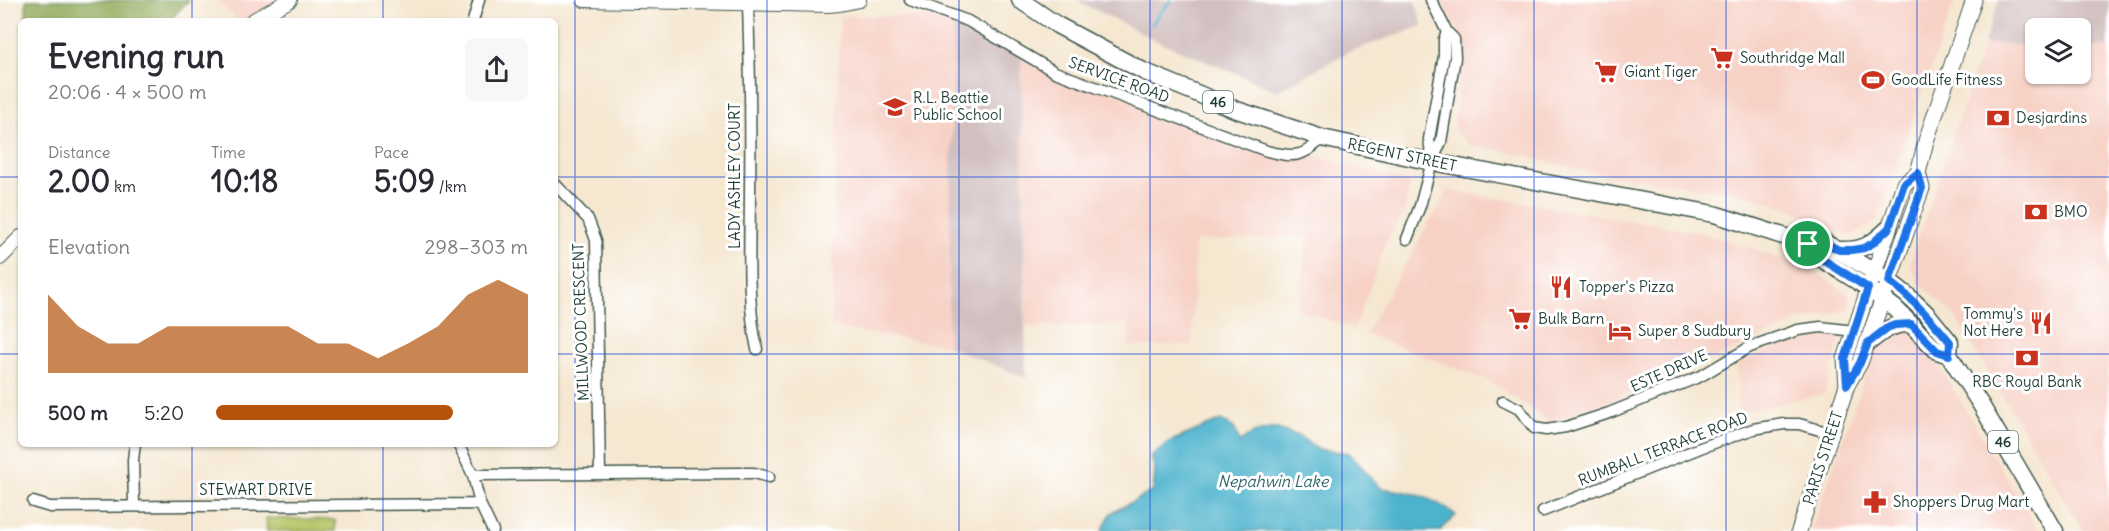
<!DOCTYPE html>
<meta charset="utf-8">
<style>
:root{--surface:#fff;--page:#f7f7f7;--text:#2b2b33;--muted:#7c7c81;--accent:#b45309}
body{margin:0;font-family:Delius,sans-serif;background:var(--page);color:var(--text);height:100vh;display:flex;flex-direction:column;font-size:22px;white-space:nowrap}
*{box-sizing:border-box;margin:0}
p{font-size:20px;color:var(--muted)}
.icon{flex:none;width:33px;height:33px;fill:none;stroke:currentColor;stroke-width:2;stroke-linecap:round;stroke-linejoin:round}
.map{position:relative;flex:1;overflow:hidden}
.side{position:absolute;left:18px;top:18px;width:540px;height:429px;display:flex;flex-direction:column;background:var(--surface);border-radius:9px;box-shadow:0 2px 4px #0004}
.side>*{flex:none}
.controls{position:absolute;left:2025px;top:18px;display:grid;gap:12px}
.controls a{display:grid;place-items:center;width:66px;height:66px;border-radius:9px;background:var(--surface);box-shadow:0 2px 4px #0004;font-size:30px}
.pin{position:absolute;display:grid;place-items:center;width:51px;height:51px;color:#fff;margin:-26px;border:3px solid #fff;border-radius:50%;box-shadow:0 2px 6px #0007}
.round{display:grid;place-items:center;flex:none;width:63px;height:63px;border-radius:9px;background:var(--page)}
.summary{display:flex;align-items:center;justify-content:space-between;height:102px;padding:0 30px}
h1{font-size:33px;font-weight:800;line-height:45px}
.figures{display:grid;grid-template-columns:repeat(3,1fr);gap:9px;height:102px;padding:6px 30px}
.figures div{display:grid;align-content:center}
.figures b{font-size:30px;font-weight:800}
.figures small{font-size:16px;font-weight:400}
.figures p{font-size:16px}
.chart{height:168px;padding:12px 30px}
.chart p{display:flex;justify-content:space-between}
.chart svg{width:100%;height:108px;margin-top:6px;fill:var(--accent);opacity:.7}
ul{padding:0 30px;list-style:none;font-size:20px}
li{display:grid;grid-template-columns:96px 72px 1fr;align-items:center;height:45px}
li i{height:15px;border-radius:8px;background:var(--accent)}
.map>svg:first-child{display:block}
.built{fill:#f7d1c6}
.industrial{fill:#d2bfbf}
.green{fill:#b8c567;stroke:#6c814e;stroke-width:1.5}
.forest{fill:#92aa5c;stroke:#587448;stroke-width:1.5}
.water{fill:#4eb3cd;stroke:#367880;stroke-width:1.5}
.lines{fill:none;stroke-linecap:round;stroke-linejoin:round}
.stream{stroke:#4eb3cd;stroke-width:3}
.minor-casing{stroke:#3f564b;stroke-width:13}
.tertiary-casing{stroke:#3f564b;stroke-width:16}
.secondary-casing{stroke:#3f564b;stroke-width:17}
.primary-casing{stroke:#3f564b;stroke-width:19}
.minor{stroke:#fff;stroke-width:10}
.tertiary{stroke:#fff;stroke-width:14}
.secondary{stroke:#fff;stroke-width:15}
.primary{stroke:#fff;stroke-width:16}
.route-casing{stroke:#fff;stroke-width:12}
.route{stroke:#1a73e8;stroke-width:8}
.grid{fill:none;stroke:#1d4ed8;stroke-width:1.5;stroke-opacity:0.55}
.labels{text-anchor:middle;stroke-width:6;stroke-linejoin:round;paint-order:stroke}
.shield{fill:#fff;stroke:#627771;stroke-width:1.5}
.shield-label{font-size:14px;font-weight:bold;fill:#1f3d34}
.poi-label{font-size:15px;fill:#1f3d34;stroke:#fff;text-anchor:start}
.street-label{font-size:15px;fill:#1f3d34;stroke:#fff}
.water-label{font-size:16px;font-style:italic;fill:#2f666a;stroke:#fff}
</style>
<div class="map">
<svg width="2109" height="531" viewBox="0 0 2109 531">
<rect width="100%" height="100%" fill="#fff"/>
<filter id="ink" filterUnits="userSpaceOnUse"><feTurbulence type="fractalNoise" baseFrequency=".0167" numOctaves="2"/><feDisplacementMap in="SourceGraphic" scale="12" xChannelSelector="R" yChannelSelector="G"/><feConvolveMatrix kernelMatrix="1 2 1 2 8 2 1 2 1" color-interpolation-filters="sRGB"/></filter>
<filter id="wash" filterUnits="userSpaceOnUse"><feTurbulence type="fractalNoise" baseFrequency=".008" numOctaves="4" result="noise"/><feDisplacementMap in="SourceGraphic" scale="24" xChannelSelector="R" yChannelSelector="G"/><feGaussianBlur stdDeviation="1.35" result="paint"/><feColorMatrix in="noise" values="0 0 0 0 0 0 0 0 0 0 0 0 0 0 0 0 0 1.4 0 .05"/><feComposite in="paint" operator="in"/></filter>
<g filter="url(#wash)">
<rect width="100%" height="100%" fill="#f5e7d0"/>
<path class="built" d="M 216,0 L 290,0 L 254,19 L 237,19 Z
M 1441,0 L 1955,0 L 1876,222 L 1849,236 L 1788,208 L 1744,194 L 1584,171 L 1517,154 L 1469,145 L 1454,130 L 1463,51 L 1460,36 Z
M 840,16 L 954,16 L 953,197 L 948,346 L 831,327 Z
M 1984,44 L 2035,45 L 2036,74 L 2080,74 L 2081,47 L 2109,47 L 2109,531 L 2083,531 L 1953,313 L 1919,283 L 1910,263 Z
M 1021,52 L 1055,72 L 1288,156 L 1306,153 L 1410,183 L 1405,209 L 1387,241 L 1354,329 L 1297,309 L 1308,237 L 1195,241 L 1192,345 L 1128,347 L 1128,324 L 1026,326 Z
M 1448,190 L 1694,231 L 1745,246 L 1785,260 L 1819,274 L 1848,294 L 1851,309 L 1800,321 L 1606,403 L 1549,421 L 1487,380 L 1365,334 Z
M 1904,323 L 1938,364 L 2039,531 L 1811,531 L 1880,333 Z
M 1800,336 L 1842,337 L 1824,394 L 1738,413 L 1737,364 Z"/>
<path class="industrial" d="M 1076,0 L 1415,0 L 1423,26 L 1348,52 L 1277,91 L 1153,39 Z
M 1999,0 L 2109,0 L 2109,47 L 2081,47 L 2080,28 L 2036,28 L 2035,45 L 1984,44 Z
M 954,16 L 1021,52 L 1026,378 L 948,346 Z"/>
<path class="green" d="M 266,518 L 335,520 L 335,531 L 267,531 Z"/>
<path class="forest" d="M 26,0 L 189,0 L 169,21 L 26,21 Z"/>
<path class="water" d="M 1221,420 L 1234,428 L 1240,442 L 1253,433 L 1274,428 L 1299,436 L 1317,449 L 1349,453 L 1381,488 C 1409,491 1433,497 1456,515 L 1440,531 L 1102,531 L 1111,513 L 1153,491 L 1155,470 L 1151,456 L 1169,442 Z"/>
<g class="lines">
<path class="stream" d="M 1151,25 L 1171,0"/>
</g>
</g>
<g filter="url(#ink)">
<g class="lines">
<g class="minor-casing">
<path id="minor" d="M 910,0 L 968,21 L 1055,72 L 1267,151 C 1292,157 1303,159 1322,138
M 748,3 C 750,67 751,131 750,194 C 750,246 746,298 757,349
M 473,21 L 479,0
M 1432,162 L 1429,139 L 1444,56 L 1444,39 L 1447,32
M 555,184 L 588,219 L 596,240 L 600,474
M 1407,239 L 1420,206 L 1432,162 L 1441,142 L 1455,58 L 1454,39 L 1447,32 L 1431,0
M 1503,401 L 1519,409 L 1534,428 L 1546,430 L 1566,427 L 1609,413 L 1701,376 L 1750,347 L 1798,330 L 1821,327 L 1854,331
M 458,444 L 473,475 L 480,504 L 493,531
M 473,475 L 741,473 L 754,473 L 769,477
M 33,502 L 50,507 L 480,504
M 134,506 L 133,460 L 135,444
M 1543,511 L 1700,448 L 1753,429 L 1784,424 L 1799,424 L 1830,433"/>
</g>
<g class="tertiary-casing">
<path id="tertiary" d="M 584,0 L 828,5 L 840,4 L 859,0
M 252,21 L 290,0
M 0,258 L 21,237"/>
</g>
<g class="secondary-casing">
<path id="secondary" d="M 1847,385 L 1845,359 L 1904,184 L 1918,173
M 1799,531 L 1847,385 L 1860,363 L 1922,188 L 1918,173 L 1926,141 L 1974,0"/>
</g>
<g class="primary-casing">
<path id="primary" d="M 1020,0 L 1057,25 L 1143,71 L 1237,110 L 1322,138 L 1432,162 L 1714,214 L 1808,244 L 1824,242 L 1889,281 L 1907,295 L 1928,315 L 1950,342 L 1949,355 L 1981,405 L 2055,531
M 1808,244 L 1817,256 L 1868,288 L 1896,309 L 1937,351 L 1949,355
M 1838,250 C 1864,251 1871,245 1889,228
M 1868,343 C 1881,332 1893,323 1911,324"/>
</g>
<use href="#minor" class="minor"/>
<use href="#tertiary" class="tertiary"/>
<use href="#secondary" class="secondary"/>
<use href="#primary" class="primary"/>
</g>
</g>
<g class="lines" filter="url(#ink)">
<g class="route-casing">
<path id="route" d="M 1918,173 L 1922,188 L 1889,281 C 1913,299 1931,319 1950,342 L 1949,355 L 1937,351 L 1911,324 L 1895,325 L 1887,328 L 1868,343 L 1860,363 L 1847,385 L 1845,359 L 1868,288 L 1817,256 L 1808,244 L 1824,242 L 1839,250 L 1852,250 L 1864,248 L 1873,243 L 1889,228 L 1904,184 Z"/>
</g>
<use href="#route" class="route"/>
</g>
<path class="grid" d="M 192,0 L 192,21M 383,0 L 383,21M 575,0 L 575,531M 767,0 L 767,531M 959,0 L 959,531M 1150,0 L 1150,531M 1342,0 L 1342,531M 1534,0 L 1534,531M 1726,0 L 1726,531M 1917,0 L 1917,531M 0,177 L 21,177M 555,177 L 2109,177M 0,354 L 21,354M 555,354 L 2109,354M 192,444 L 192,531M 383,444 L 383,531"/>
<defs>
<g id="supermarket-bare" transform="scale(1.8)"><path d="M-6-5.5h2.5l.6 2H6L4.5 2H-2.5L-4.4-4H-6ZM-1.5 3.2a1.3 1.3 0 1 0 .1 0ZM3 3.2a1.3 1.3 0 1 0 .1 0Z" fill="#c8321e" stroke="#fff" stroke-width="2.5" paint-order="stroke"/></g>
<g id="stadium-bare" transform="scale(1.8)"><path d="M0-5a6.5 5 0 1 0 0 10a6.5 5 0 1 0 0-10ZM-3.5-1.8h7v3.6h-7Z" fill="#c8321e" stroke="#fff" stroke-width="2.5" paint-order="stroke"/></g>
<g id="school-bare" transform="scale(1.8)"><path d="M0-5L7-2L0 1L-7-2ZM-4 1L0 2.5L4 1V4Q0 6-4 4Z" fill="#c8321e" stroke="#fff" stroke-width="2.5" paint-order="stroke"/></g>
<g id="bank-bare" transform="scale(1.8)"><path d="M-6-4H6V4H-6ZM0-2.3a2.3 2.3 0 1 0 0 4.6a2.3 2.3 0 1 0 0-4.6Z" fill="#c8321e" stroke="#fff" stroke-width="2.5" paint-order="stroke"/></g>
<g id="restaurant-bare" transform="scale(1.8)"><path d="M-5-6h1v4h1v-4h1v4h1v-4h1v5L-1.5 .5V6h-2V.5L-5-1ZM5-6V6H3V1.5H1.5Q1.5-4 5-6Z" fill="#c8321e" stroke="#fff" stroke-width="2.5" paint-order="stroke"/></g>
<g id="hotel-bare" transform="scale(1.8)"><path d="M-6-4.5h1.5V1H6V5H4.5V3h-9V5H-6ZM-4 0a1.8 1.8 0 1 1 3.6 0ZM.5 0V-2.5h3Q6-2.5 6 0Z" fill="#c8321e" stroke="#fff" stroke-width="2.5" paint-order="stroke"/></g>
<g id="pharmacy-bare" transform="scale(1.8)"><path d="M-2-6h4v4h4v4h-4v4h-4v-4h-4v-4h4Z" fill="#c8321e" stroke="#fff" stroke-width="2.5" paint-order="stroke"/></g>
</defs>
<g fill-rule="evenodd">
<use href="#supermarket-bare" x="1722" y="58"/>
<use href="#supermarket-bare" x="1606" y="72"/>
<use href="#stadium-bare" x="1873" y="80"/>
<use href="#school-bare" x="895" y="107"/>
<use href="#bank-bare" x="1998" y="118"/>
<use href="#bank-bare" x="2036" y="212"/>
<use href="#restaurant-bare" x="1561" y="287"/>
<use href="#supermarket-bare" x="1520" y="319"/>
<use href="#restaurant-bare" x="2041" y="323"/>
<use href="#hotel-bare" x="1620" y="331"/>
<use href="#bank-bare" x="2027" y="358"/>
<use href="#pharmacy-bare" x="1875" y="502"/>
</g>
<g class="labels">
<g class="shield">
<rect x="1203" y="91" width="30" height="22" rx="4.5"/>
<rect x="1988" y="431" width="30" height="22" rx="4.5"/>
</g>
<g class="shield-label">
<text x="1218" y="107">46</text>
<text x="2003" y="447">46</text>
</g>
<g class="poi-label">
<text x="1740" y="63">Southridge Mall</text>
<text x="1624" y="77">Giant Tiger</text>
<text x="1891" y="85">GoodLife Fitness</text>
<text x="913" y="103">R.L. Beattie<tspan x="913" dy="17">Public School</tspan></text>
<text x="2016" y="123">Desjardins</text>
<text x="2054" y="217">BMO</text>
<text x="1579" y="292">Topper's Pizza</text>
<text x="2023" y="319" text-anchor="end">Tommy's<tspan x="2023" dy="17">Not Here</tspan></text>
<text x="1538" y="324">Bulk Barn</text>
<text x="1638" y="336">Super 8 Sudbury</text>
<text x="2027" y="387" text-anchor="middle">RBC Royal Bank</text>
<text x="1893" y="507">Shoppers Drug Mart</text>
</g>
<g class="street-label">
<text transform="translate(1119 80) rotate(20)" y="5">SERVICE ROAD</text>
<text transform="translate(1402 155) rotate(12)" y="5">REGENT STREET</text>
<text transform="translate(735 176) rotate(-90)" y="5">LADY ASHLEY COURT</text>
<text transform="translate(581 322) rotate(-92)" y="5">MILLWOOD CRESCENT</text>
<text transform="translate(1669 371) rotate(-24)" y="5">ESTE DRIVE</text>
<text transform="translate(1663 449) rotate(-21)" y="5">RUMBALL TERRACE ROAD</text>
<text transform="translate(1823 458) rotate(-72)" y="5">PARIS STREET</text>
<text x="256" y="495">STEWART DRIVE</text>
</g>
<g class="water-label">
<text x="1273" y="487">Nepahwin Lake</text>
</g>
</g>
</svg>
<div class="controls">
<a><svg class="icon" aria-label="layers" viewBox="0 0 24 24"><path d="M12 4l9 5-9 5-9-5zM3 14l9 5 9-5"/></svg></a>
</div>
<div class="pin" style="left:1808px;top:244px;background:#1e9e55"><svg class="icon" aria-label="arrive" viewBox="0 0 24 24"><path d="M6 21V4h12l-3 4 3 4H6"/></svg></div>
<section class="side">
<div class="summary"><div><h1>Evening run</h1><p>20:06 · 4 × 500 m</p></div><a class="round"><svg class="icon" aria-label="share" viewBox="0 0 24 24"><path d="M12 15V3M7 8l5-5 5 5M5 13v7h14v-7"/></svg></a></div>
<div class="figures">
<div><p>Distance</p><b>2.00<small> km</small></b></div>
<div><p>Time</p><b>10:18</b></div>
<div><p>Pace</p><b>5:09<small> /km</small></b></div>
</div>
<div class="chart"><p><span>Elevation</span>298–303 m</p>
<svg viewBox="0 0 160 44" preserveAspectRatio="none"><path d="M0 44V12L10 25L20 32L30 32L40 25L50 25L60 25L70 25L80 25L90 32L100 32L110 38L120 32L130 25L140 12L150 6L160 12V44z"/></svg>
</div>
<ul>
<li><b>500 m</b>5:20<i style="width:76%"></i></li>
</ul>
</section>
</div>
